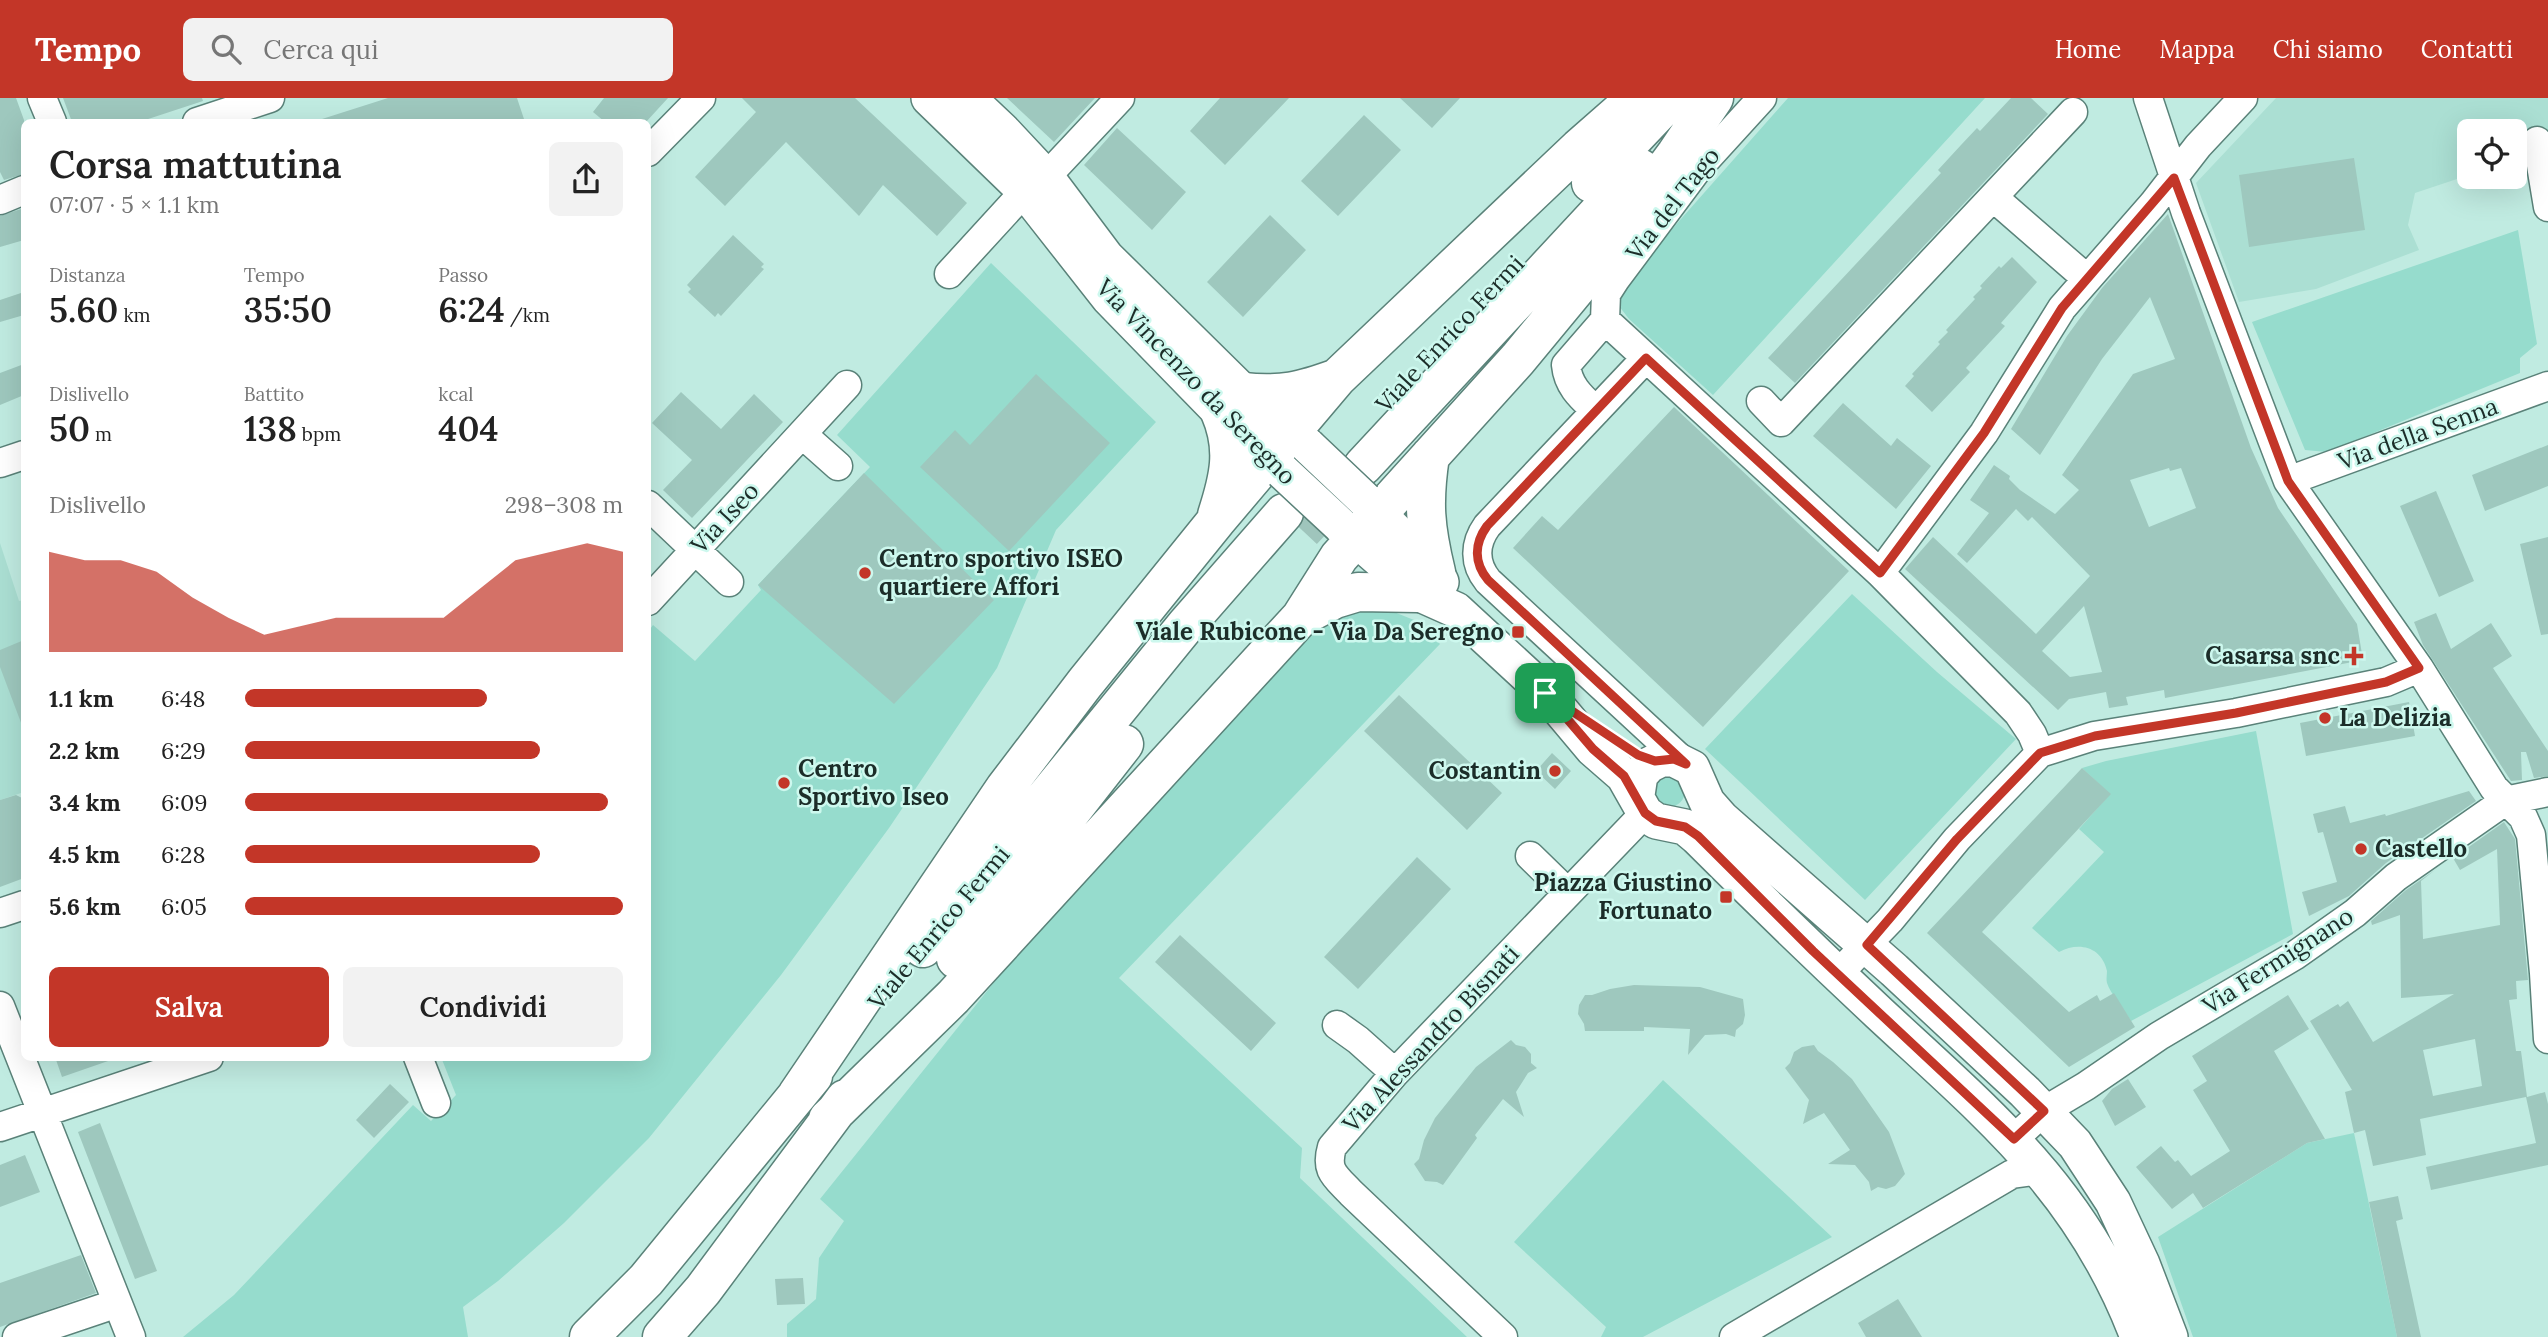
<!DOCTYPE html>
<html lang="it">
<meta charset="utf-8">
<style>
:root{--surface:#fff;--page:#f2f2f2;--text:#222;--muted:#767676;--accent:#c33628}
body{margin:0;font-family:Lora,serif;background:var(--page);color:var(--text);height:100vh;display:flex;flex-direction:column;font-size:26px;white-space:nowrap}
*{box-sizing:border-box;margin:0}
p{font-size:23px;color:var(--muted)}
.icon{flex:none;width:38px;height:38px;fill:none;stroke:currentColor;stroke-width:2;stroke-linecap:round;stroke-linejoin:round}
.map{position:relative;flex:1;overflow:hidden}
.side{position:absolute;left:21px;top:21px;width:630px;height:942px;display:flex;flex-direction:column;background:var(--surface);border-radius:10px;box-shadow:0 7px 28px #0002}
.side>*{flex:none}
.fabs{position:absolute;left:2457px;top:21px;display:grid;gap:14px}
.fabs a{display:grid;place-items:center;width:70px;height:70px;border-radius:10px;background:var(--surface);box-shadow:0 7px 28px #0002;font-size:35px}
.pin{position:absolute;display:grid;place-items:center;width:60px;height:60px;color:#fff;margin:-30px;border-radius:14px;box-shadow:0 4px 10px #0006}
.round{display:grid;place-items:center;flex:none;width:74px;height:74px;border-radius:10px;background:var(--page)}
.head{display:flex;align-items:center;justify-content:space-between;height:119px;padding:0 28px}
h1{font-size:38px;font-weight:600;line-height:52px}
.metrics{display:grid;grid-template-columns:repeat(3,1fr);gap:10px;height:119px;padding:7px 28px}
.metrics div{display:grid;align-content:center}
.metrics b{font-size:35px;font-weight:600}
.metrics small{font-size:19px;font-weight:400}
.metrics p{font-size:19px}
.chart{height:196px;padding:14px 28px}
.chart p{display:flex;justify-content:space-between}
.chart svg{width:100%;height:126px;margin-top:7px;fill:var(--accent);opacity:.7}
.primary-button{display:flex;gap:14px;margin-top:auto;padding:14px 28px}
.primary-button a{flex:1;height:80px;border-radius:10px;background:var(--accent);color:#fff;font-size:28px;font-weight:600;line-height:80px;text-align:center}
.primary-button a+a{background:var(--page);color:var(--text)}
ul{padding:0 28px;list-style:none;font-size:23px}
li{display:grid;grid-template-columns:112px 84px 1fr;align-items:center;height:52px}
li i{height:18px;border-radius:9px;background:var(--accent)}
header{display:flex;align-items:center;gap:42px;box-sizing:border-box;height:98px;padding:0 35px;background:var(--accent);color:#fff}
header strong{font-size:33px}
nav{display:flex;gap:38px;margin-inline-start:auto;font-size:24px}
.search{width:490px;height:63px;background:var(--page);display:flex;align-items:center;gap:18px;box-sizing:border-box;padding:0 24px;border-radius:10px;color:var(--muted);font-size:26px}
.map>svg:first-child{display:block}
.built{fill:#abdfd3}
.green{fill:#96dccd}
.building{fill:#9ec8be;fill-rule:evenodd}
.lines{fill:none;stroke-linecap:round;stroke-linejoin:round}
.highway-tunnel{stroke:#9fc5bc;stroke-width:38;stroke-dasharray:38 19;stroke-linecap:butt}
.minor-casing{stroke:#5a8279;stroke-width:31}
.major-casing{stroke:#5a8279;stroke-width:38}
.highway-casing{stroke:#5a8279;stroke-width:41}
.minor{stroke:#fff;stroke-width:28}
.major{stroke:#fff;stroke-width:35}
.highway{stroke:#fff;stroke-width:38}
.major-bridge-casing{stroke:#5a8279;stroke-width:38;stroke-linecap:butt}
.major-bridge{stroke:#fff;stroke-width:35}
.route-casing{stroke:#fff;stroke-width:14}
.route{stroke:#c33628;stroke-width:9}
.poi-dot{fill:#c33628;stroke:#cdf8ee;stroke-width:2.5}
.labels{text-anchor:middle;stroke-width:5;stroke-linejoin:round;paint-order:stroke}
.street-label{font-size:24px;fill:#1c2d29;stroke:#cdf8ee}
.poi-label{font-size:24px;font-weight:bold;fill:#1c2d29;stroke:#cdf8ee;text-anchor:start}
</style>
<header>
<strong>Tempo</strong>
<div class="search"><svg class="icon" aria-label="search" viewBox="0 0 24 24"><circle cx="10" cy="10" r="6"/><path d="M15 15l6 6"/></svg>Cerca qui</div>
<nav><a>Home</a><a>Mappa</a><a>Chi siamo</a><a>Contatti</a></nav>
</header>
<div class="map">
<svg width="2548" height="1239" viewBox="0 0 2548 1239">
<rect width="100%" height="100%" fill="#c0ebe1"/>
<path class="built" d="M 2276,0 L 2548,0 L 2548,34 L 2515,40 L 2515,33 L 2469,33 L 2469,77 L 2415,95 L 2408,127 L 2419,152 L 2316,191 L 2239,204 L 2196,85 Z
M 0,445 L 19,503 L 24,502 L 24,694 L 0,702 Z"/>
<path class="green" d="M 1788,0 L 1985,0 L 1713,297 L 1629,221 L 1612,199 Z
M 2518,132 L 2537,246 L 2520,260 L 2520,275 L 2327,354 L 2305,352 L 2252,224 Z
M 991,165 L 1156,324 L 1056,432 L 997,570 L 889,730 L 781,877 L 649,1040 L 564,1125 L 498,1183 L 463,1209 L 468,1239 L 183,1239 L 234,1197 L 413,1007 L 431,1023 L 456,997 L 441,959 L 648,959 L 648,534 L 653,527 L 695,563 L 761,492 L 758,487 L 870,369 L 837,337 Z
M 1852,496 L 1937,574 L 2016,641 L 1865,802 L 1705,651 Z
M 1384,510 L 1419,524 L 1440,546 L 1119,880 L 1302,1050 L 1300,1080 L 1467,1239 L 787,1239 L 787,1226 L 816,1201 L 819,1160 L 844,1123 L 820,1101 L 1053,811 L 1250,605 L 1300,546 L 1348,513 Z
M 2256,633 L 2293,836 L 2131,923 C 2124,911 2111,897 2107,885 C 2106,881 2107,877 2107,873 C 2102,849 2079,843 2059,854 L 2032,830 L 2104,754 L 2079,731 L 2110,696 L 2082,670 L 2106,663 Z
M1653 693a16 16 0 1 1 32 0a16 16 0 1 1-32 0Z
M 1663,982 L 1832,1139 L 1643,1239 L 1601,1239 L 1606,1229 L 1514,1144 Z
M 2354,1035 L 2397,1239 L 2193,1239 L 2158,1139 L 2307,1045 Z"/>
<path class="building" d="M 0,0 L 16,0 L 24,22 L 24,76 L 4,82 L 0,74 Z
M 63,0 L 202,0 L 203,3 L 139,24 L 72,24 Z
M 388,0 L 517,0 L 525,24 L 323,24 L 322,21 Z
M 604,0 L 668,0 L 646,24 L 605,24 L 593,14 Z
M 742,0 L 855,0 L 967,105 L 937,138 L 883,87 L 859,118 L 786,44 L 725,108 L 695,79 L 756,14 Z
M 1007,0 L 1095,0 L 1054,44 Z
M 1220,0 L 1289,0 L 1225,67 L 1190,33 Z
M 1400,0 L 1460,0 L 1432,30 Z
M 2011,0 L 2031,0 L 2048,16 L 1795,285 L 1768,260 L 1941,75 L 1938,72 L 1961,47 L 1977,30 L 1980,33 Z
M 1364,17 L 1401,52 L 1338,118 L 1301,83 Z
M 1117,30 L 1186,94 L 1152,132 L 1084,67 Z
M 2354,60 L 2365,132 L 2249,149 L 2239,77 Z
M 24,110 L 24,142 L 0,149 L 0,118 Z
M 2168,116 L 2251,350 L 2278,410 L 2357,526 L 2363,562 L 2165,600 L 2164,592 L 2126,599 L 2128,607 L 2109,610 L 2106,594 L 2069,601 L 2058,612 L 1905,471 L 1933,439 L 2036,536 L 2090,478 L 2032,419 L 2028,423 L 2016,411 L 1967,465 L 1957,456 L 1989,415 L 1970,402 L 1994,367 L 2010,378 L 2009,381 L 2020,392 L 2055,416 L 2079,392 L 2062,377 L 2133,276 L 2175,261 L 2150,199 L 2102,261 L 2040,357 L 2011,331 L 2067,238 L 2102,190 ZM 2169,370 L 2170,373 L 2181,370 L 2196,410 L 2149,429 L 2130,382 ZM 2084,508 L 2102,574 L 2070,579 L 2042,553 Z
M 1270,117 L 1306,152 L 1243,219 L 1207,184 Z
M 733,137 L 764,166 L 761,169 L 764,171 L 721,218 L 718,215 L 715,219 L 688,194 L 691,191 L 687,187 Z
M 2012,159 L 2037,184 L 2001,225 L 2005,228 L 1966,270 L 1970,274 L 1932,314 L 1905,288 L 1914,278 L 1912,276 L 1940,246 L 1938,244 L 1948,234 L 1946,232 L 1975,201 L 1973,199 L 1982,190 L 1980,188 L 1999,168 L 2001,170 Z
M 24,194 L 24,217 L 0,224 L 0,202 Z
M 24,266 L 24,297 L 0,307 L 0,275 Z
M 1036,276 L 1110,345 L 1009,453 L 920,369 L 955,332 L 970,347 Z
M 681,294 L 721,331 L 754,296 L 783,324 L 692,420 L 663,392 L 692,362 L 652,325 Z
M 1843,305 L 1891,348 L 1897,340 L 1931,368 L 1896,411 L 1813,338 Z
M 1674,309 L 1849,473 L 1703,629 L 1513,450 L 1542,418 L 1558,432 Z
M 2548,347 L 2548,388 L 2485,413 L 2472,377 Z
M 864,375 L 994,502 L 894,606 L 758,487 Z
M 2436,393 L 2474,483 L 2439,499 L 2400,408 Z
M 2548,439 L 2548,536 L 2541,537 L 2520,446 Z
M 2436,515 L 2451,551 L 2491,525 L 2512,558 L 2493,570 L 2548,653 L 2548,678 L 2534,680 L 2526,654 L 2521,654 L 2522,682 L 2511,683 L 2423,547 L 2414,524 Z
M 24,542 L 24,630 L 23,630 L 0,569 L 0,552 Z
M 1399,597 L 1502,695 L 1467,732 L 1364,633 Z
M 2409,604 L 2415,638 L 2306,658 L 2300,625 Z
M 1552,655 L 1571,673 L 1555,691 L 1536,673 Z
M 2082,670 L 2111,696 L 1982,834 L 2069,914 L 2097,897 L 2100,903 L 2114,895 L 2135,929 L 2069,969 L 1927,835 Z
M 2469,693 L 2476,703 L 2386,765 L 2349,798 L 2309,818 L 2302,794 L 2337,784 L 2323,734 L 2318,735 L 2313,716 L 2345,708 L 2350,725 L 2385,716 L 2386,718 Z
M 16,697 L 22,700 L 24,705 L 24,780 L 0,789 L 0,702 Z
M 2504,724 L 2515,741 L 2528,882 L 2516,883 L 2517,901 L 2509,902 L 2516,953 L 2521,953 L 2527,999 L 2545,994 L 2548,1006 L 2548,1067 L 2431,1092 L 2426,1069 L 2536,1045 L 2526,999 L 2420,1021 L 2426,1057 L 2373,1068 L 2365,1032 L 2354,1035 L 2345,994 L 2352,992 L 2310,923 L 2338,906 L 2340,909 L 2348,903 L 2373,944 L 2454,896 L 2401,900 L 2400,817 L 2372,827 L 2371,823 L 2406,792 L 2435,772 L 2421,783 L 2423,841 L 2500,827 L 2497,751 L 2460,772 L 2453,760 ZM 2475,941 L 2482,988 L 2433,998 L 2423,952 Z
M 1417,759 L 1451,791 L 1358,891 L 1324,859 Z
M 1180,837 L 1276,925 L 1251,953 L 1155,864 Z
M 1634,887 L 1700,889 L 1743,901 L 1745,917 L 1743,926 L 1736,932 L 1735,939 L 1726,936 L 1705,937 L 1688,957 L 1690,931 L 1644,929 L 1644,933 L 1585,933 L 1584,926 L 1578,916 L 1579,907 L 1585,897 L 1592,897 L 1610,891 Z
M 2288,897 L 2309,931 L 2274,953 L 2325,1041 L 2307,1045 L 2203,1110 L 2193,1095 L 2172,1111 L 2136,1069 L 2161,1048 L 2175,1064 L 2178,1062 L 2191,1078 L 2230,1053 L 2193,992 L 2207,983 L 2192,958 Z
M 1511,942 L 1516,947 L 1525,949 L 1531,956 L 1531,965 L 1537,970 L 1528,975 L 1516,994 L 1524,1019 L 1503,1001 L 1475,1037 L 1477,1040 L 1443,1087 L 1437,1084 L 1425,1083 L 1414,1066 L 1419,1061 L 1424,1042 L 1435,1020 L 1476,969 Z
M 1814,947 L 1818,953 L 1833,964 L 1852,981 L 1889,1034 L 1905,1076 L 1895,1088 L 1886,1091 L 1878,1089 L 1871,1093 L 1869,1084 L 1855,1067 L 1828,1066 L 1850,1052 L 1824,1015 L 1803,1026 L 1809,1002 L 1785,970 L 1790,965 L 1794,954 L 1802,949 Z
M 55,959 L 111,959 L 111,962 L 62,979 Z
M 2128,981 L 2146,1009 L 2115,1028 L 2102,1003 L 2112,991 Z
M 390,986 L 409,1004 L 374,1040 L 356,1022 Z
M 100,1025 L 157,1173 L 135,1181 L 78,1034 Z
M 25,1057 L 40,1094 L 0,1109 L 0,1067 Z
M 2398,1098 L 2403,1121 L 2396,1123 L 2421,1239 L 2397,1239 L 2369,1104 Z
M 81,1157 L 96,1195 L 0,1229 L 0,1185 Z
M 803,1180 L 805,1206 L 777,1207 L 775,1181 Z
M 1898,1201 L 1922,1239 L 1866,1239 L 1858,1225 Z"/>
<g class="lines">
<path class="highway-tunnel" d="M 1303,433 L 1347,386"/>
<g class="minor-casing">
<path id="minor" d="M 42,0 L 52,24
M 2148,0 L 2186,115 L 2288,383 L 2419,570 L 2494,690 L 2523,719 L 2531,737 L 2544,875 L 2548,941
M 197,24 L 270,0
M 2537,43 L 2548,109
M 648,54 L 701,0
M 1046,79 L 1120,0
M 1993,99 L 2086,180
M 0,102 L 24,92
M 949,176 L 1025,93
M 1605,222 L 1880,475 L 2018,615 L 2032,636 L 2040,655
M 1605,222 L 1606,196 L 1615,182 L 1700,68 L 1762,0
M 1646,260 L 1487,428 C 1474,446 1474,466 1488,483 L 1686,666
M 1761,303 L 1781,324 L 2073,14
M 1596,313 C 1581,299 1568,288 1566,267 L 1605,222
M 802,336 L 838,368
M 0,365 L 24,357
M 2288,383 L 2548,288
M 648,407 L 729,484
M 1880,475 L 1984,335 L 2062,210 L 2153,106 L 2198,48 L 2243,0
M 648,503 L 847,287
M 1530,758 L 1568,795
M 0,815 L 24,807
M 1838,876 L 1890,822 L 1957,741 L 2040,655 L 2094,638 L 2236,615 L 2386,584 L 2419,570
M 0,908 L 131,1239
M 1337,927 L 1358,942 L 1395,975
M 418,959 L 436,1005
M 0,1029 L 209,959
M 2014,1041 L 2044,1013 L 2086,988 L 2159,938 L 2294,858 L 2355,815 L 2396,779 L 2505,703 L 2548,694
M 17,1239 L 103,1210
M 1503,1239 L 1351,1095 C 1335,1078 1325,1073 1332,1049 L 1395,975 L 1645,715
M 1734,1239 L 2012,1076 L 2041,1072"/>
</g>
<g class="major-casing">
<path id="major" d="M 929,0 L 1025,93 L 1109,200 L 1220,314 L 1282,373
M 968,0 L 1002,32 L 1046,79 L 1106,159 L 1243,294 L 1308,348
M 1365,402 L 1436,474 L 1441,484
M 1340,427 L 1418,495 L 1456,512 L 1546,595 L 1593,651 L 1624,678 L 1645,715 L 1656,723 L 1685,729 L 1697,739 C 1757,799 1818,858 1880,916 C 1990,1018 2083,1093 2138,1239
M 1637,697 L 1640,677 L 1649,667 L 1661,661 L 1674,661 L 1692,670 L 1707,704 L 1722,721 L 1894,872 L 2025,994 L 2075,1046 L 2113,1104 L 2142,1166 L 2170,1239"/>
</g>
<g class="highway-casing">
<path id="highway" d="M 1591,85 L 1672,0
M 1243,294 C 1282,298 1301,293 1337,280
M 1430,358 C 1423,404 1425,429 1436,474
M 1363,368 L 1640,70
M 1217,417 C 1229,380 1236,351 1220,314
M 1301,519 L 1335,501 L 1358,494 L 1418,495
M 923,850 L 1186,527 L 1284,415
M 956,861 L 1124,646
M 797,997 L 1005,690 L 1085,585 L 1216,423 L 1337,280 L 1579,50 L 1636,0
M 828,1021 L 953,899 L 1301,519 L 1339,459 L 1518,261 L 1580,186 L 1676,56 L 1714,0
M 589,1239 L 646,1182 L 813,978
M 662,1239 L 703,1192 L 845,1001"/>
</g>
<use href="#minor" class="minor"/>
<use href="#major" class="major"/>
<use href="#highway" class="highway"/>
<g class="major-bridge-casing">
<path id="major-bridge" d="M 1308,348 L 1365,402
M 1282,373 L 1340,427"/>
</g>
<use href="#major-bridge" class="major-bridge"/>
</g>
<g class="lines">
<g class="route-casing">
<path id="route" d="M 2174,80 L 2288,383 L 2419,570 L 2386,584 L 2236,615 L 2095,638 L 2040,655 L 1957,741 L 1867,847 L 2044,1013 L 2014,1041 L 1813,853 L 1698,738 L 1685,729 L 1656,723 L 1645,715 L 1624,678 L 1593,651 L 1545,595 L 1638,657 L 1655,663 L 1674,661 L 1686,666 L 1488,482 C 1474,465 1474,446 1487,428 L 1646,260 L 1880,475 L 1984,335 L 2062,210 Z"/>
</g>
<use href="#route" class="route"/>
</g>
<g class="poi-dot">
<circle cx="865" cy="475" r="7"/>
<rect x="1511" y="527" width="14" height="14" rx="3.5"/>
<path d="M2350.5 547.5h7v7h7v7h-7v7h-7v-7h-7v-7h7z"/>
<circle cx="2325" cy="620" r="7"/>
<circle cx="1555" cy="673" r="7"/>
<circle cx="784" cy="685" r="7"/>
<circle cx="2361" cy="751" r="7"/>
<rect x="1719" y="792" width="14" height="14" rx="3.5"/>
</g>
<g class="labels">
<g class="street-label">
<text transform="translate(1673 106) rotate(-52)" y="8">Via del Tago</text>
<text transform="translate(1450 236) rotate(-47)" y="8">Viale Enrico Fermi</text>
<text transform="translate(1196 284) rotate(46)" y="8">Via Vincenzo da Seregno</text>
<text transform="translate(2418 336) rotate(-20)" y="8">Via della Senna</text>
<text transform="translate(725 420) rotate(-47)" y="8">Via Iseo</text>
<text transform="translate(939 830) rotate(-50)" y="8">Viale Enrico Fermi</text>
<text transform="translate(2278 863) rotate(-33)" y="8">Via Fermignano</text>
<text transform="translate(1431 941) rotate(-47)" y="8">Via Alessandro Bisnati</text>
</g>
<g class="poi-label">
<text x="879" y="469">Centro sportivo ISEO<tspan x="879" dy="28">quartiere Affori</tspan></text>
<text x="1504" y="542" text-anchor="end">Viale Rubicone - Via Da Seregno</text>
<text x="2340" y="566" text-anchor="end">Casarsa snc</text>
<text x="2339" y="628">La Delizia</text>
<text x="798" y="679">Centro<tspan x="798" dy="28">Sportivo Iseo</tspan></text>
<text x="1541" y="681" text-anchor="end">Costantin</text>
<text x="2375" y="759">Castello</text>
<text x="1712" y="793" text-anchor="end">Piazza Giustino<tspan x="1712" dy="28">Fortunato</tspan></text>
</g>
</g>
</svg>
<div class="fabs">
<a><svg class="icon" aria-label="locate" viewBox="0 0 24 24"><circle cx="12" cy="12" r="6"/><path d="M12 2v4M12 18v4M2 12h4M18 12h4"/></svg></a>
</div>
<div class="pin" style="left:1545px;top:595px;background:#1e9e55"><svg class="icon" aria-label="arrive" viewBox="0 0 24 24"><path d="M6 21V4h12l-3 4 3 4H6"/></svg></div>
<section class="side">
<div class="head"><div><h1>Corsa mattutina</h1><p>07:07 · 5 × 1.1 km</p></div><a class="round"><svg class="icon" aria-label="share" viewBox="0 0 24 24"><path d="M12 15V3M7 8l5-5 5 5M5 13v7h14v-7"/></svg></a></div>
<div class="metrics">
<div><p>Distanza</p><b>5.60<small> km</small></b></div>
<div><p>Tempo</p><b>35:50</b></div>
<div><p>Passo</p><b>6:24<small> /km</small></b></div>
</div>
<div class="metrics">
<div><p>Dislivello</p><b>50<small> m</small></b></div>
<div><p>Battito</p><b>138<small> bpm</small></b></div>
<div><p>kcal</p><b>404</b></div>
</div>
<div class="chart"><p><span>Dislivello</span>298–308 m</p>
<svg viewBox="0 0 160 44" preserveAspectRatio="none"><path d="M0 44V9L10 12L20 12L30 16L40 25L50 32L60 38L70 35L80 32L90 32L100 32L110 32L120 22L130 12L140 9L150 6L160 9V44z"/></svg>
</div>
<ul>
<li><b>1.1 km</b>6:48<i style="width:64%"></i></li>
<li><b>2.2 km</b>6:29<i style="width:78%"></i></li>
<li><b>3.4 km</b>6:09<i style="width:96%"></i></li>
<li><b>4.5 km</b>6:28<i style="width:78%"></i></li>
<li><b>5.6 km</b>6:05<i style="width:100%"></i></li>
</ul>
<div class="primary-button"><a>Salva</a><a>Condividi</a></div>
</section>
</div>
